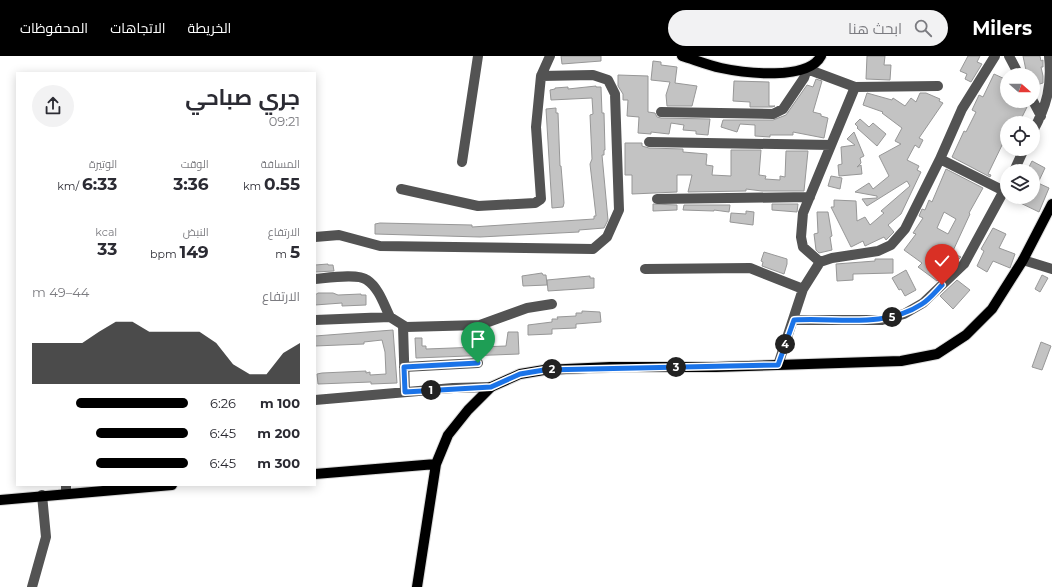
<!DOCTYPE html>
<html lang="ar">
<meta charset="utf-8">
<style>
:root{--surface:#fff;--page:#f2f2f3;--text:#2b2b33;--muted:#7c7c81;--accent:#000}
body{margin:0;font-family:Montserrat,Cairo,sans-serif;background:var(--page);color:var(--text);direction:rtl;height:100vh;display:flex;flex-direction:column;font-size:15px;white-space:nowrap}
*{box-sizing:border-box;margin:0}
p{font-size:13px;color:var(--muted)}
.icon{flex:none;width:22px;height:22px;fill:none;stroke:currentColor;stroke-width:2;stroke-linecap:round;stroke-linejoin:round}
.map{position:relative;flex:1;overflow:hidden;direction:ltr}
.side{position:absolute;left:16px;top:16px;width:300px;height:414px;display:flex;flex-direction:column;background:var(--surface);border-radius:0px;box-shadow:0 2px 10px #0003;direction:rtl}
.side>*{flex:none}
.needle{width:26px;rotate:110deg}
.buttons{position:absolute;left:1000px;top:12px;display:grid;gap:8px}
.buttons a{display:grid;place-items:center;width:40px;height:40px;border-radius:50%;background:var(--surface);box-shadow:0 2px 10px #0003;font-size:20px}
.pin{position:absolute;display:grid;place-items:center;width:34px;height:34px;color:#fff;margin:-41px -17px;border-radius:50% 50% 50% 0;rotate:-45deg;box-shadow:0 0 4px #0007}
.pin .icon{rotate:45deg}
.km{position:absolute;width:20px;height:20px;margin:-10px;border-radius:50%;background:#222;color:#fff;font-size:11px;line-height:20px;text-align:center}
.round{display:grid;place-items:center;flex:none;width:42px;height:42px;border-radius:21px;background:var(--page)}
.summary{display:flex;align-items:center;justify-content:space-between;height:68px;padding:0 16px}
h1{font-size:22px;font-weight:700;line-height:30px}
.stats{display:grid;grid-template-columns:repeat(3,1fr);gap:6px;height:68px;padding:4px 16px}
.stats div{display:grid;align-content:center}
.stats b{font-size:17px;font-weight:700}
.stats small{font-size:11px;font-weight:400}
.stats p{font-size:11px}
.chart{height:112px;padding:8px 16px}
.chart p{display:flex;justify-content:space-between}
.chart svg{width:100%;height:72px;margin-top:4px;fill:var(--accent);opacity:.7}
ul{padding:0 16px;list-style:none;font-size:13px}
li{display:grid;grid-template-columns:64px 48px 1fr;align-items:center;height:30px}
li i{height:10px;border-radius:5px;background:var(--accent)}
header{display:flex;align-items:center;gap:24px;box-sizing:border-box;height:56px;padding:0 20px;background:var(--accent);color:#fff}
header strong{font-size:19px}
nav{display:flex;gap:22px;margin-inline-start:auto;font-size:14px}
.search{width:280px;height:36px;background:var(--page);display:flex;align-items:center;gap:10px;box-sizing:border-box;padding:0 14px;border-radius:22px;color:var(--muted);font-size:15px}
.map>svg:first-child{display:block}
.building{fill:#c3c3c3;stroke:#979797;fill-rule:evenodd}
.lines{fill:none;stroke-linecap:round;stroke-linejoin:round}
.major-casing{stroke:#dbdbdb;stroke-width:12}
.minor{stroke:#535353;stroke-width:10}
.major{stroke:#000;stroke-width:10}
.route-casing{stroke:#fff;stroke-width:8}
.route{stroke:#1a73e8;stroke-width:5}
</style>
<header>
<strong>Milers</strong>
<div class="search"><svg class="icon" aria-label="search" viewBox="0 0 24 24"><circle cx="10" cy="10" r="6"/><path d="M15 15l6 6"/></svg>ابحث هنا</div>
<nav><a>الخريطة</a><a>الاتجاهات</a><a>المحفوظات</a></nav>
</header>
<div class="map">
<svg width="1052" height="531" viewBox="0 0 1052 531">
<rect width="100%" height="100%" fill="#fff"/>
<path class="building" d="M 561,0 L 601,0 L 601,5 L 562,8 Z
M 867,0 L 885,0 L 884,9 L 891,9 L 890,24 L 866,23 Z
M 968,0 L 980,0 L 977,6 L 982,8 L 971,26 L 965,23 L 967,18 L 960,15 Z
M 1023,0 L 1040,0 L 1041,5 L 1043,4 L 1043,11 L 1041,11 L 1043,20 L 1043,27 L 1033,30 L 1033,19 L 1027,19 Z
M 653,5 L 661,6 L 661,9 L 677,11 L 675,27 L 697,30 L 692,50 L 667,50 L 666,39 L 670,26 L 651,24 Z
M 994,18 L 1007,24 L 1007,45 L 1015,45 L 1027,51 L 1019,67 L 1007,67 L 1007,87 L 1004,85 L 988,118 L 991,119 L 990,121 L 952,101 L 964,75 L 966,76 L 976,56 L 972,54 L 979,39 L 983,41 Z
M 618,19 L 648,20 L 648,56 L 655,57 L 657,61 L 661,62 L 710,63 L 708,79 L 696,78 L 696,75 L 683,74 L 684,69 L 671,67 L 669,78 L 651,76 L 651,78 L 638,77 L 639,61 L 627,60 L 628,44 L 623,44 L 623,38 L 618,30 Z
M 816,23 L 822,25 L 813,56 L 821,58 L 821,60 L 828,62 L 824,82 L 793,76 L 793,79 L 770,79 L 770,81 L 755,80 L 755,69 L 740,68 L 737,76 L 721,71 L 723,64 L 773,64 L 786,59 L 807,29 L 813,31 Z
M 734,25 L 769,26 L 769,50 L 775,50 L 772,51 L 750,51 L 750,46 L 733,45 Z
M 596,30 L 596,31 L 601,31 L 602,57 L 604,57 L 605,94 L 604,94 L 604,99 L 602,99 L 608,164 L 604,172 L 579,174 L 579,176 L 480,181 L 375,178 L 375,168 L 380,167 L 472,169 L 472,171 L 594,163 L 594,160 L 596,160 L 590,108 L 592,103 L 590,59 L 593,58 L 592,42 L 551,44 L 550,34 L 555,33 L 555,32 L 568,31 L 568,33 Z
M 867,37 L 892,44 L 893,42 L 905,50 L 911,42 L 916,46 L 920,37 L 926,37 L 940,43 L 939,45 L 943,47 L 919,82 L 923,84 L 919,92 L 915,89 L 907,104 L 919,110 L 917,114 L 921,116 L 901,158 L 888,169 L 894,176 L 886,184 L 884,181 L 865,190 L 863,185 L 851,191 L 831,151 L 834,151 L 834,144 L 856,145 L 857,165 L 865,161 L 870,169 L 884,157 L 881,155 L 910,130 L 907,125 L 867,150 L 862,143 L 877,142 L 877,140 L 855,136 L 869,127 L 873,133 L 889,120 L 879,100 L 901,88 L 895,85 L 902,72 L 882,57 L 883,56 L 863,49 Z
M 556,52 L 556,57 L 558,57 L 560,110 L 561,110 L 564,147 L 563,151 L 552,152 L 546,53 Z
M 860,63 L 869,71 L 873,67 L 886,78 L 877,90 L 857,72 L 858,71 L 855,68 Z
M 854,76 L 864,100 L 860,102 L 861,107 L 857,111 L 861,109 L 862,118 L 839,120 L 838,109 L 842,108 L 841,91 L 855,89 L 847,83 Z
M 625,87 L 642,87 L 642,90 L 649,92 L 683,93 L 683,96 L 707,98 L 706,109 L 713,110 L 712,119 L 731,120 L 731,94 L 761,94 L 759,119 L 766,120 L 765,123 L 780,124 L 780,120 L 785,121 L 786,95 L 808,95 L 804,135 L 762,135 L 746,133 L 746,135 L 688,136 L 692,119 L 677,119 L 677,136 L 632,138 L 632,119 L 625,119 Z
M 1032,105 L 1045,112 L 1038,127 L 1049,132 L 1039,156 L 1008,141 L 1033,141 L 1033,115 L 1027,115 Z
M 946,113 L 983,132 L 969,157 L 970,158 L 952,197 L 961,201 L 937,225 L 918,211 L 922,207 L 904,194 L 916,178 L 913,177 L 923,162 L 919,160 L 922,153 L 925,154 L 929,144 L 932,146 ZM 944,156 L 956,163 L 948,178 L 937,172 Z
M 831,120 L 842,122 L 840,133 L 828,130 Z
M 653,148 L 677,149 L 677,154 L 653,155 Z
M 772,148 L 798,148 L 797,156 L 772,154 Z
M 684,149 L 730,149 L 729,156 L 714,154 L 714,155 L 683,154 Z
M 746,155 L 754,156 L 753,169 L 730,166 L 731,157 L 746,158 Z
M 817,156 L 828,156 L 832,180 L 830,181 L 832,194 L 819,197 L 816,194 L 814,178 L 818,177 Z
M 993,172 L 1006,178 L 999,192 L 1015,198 L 1010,212 L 993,205 L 987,216 L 977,210 L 984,195 L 981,193 Z
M 764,196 L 787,203 L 787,208 L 784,218 L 762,210 L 763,206 L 761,205 Z
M 875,203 L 893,203 L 893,217 L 853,218 L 853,224 L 837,225 L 836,208 L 875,205 Z
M 328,208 L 328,209 L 333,209 L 334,215 L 315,216 L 315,209 Z
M 906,214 L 916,234 L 905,240 L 901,233 L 899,234 L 892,222 Z
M 542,217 L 543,219 L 546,219 L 547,229 L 523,230 L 522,220 Z
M 1042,219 L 1048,222 L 1040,236 L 1035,233 Z
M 590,220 L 590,222 L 594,222 L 594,232 L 548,235 L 547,224 Z
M 957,224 L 970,234 L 953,253 L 940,240 Z
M 318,237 L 333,237 L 338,239 L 361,238 L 361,239 L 366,239 L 366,249 L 342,250 L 342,247 L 315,249 L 315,239 Z
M 582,255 L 600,256 L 601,266 L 576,268 L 576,272 L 552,273 L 552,278 L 528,279 L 528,269 L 552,266 L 552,263 L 558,263 L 557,261 L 576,260 L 576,257 L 582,257 Z
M 393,274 L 397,327 L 371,328 L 371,326 L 318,328 L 317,318 L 322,317 L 366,315 L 366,317 L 370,316 L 370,319 L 386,318 L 385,296 L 382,284 L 364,286 L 364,288 L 315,290 L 315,280 Z
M 508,276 L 518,276 L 519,298 L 416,302 L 415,282 L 422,282 L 422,290 L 426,290 L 426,293 L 506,290 Z
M 1041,286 L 1051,290 L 1042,314 L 1032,311 Z"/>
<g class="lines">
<g class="major-casing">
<path id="major" d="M 682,0 C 695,4 708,9 721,12 C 744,17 808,25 821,0
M 315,418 L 436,408
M 0,444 L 172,429
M 417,531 L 436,408 L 448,379 L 468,354 L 491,331 L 520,318 L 544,314 L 610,311 L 716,311 L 901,305 L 937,298 L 966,279 L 992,253 L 1023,204 L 1052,148"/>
</g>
<path class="minor" d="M 1009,0 L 1019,19
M 541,20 L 550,0
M 1033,45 L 1041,60
M 661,56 L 773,58 L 783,53 L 804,22 L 807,13 L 855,31 L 938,30
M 1033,75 C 1047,49 1052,30 1049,0
M 649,86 L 831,89
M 940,103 L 1004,135
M 462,106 L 478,0
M 1014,115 L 1024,93
M 657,143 L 810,141
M 315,181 L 339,179 L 380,190 L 593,193 L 607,181 L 619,154 L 615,38 L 608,24 L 593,19 L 541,20 L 536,71 L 541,143 L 535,147 L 478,150 L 401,133
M 1023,204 L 1052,213
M 820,206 L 803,191 L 801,181 L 803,157 L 855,31
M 645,213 L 750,212 L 803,233
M 315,223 C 327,222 358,217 367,224 C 379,232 384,249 390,261
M 315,264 L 390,261 L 406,271 L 480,269 L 527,252 L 552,248
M 793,264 L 882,264 L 904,258 L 923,247 L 964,208 L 1007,129
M 403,270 L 405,336
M 778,309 L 803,233 L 820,206 L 832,202 L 878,195 L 891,189 L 905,173 L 940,103 L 962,53 L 995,0
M 404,311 L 478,307
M 315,344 L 453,332 L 491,331
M 66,437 L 66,429
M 32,531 L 46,481 L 42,439"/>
<use href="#major" class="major"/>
</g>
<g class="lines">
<g class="route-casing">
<path id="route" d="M 478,307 L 404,311 L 405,336 L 491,331 L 520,318 L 544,314 L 778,309 L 794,264 C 837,261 884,273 922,248 C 930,243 936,235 942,229"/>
</g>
<use href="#route" class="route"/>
</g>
</svg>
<div class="buttons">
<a><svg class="needle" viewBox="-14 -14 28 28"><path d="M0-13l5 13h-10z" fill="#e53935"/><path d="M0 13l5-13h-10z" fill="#7c7c81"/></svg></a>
<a><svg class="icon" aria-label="locate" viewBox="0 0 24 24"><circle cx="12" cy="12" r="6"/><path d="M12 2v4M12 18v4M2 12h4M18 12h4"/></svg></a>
<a><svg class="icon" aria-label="layers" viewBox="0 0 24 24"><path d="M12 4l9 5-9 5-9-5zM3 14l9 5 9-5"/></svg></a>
</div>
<div class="pin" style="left:478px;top:307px;background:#1e9e55"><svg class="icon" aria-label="arrive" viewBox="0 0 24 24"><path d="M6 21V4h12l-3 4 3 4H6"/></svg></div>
<div class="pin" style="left:942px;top:229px;background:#d93025"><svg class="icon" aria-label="check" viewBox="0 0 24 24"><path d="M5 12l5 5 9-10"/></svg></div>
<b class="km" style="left:431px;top:334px">1</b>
<b class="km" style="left:552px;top:313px">2</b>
<b class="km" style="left:676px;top:311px">3</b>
<b class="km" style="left:785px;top:288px">4</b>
<b class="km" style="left:892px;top:261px">5</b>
<section class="side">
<div class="summary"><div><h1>جري صباحي</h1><p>09:21</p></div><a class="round"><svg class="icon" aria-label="share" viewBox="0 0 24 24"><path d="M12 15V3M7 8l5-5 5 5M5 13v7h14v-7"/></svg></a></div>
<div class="stats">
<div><p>المسافة</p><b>0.55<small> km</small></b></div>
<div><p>الوقت</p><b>3:36</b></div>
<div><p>الوتيرة</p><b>6:33<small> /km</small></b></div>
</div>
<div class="stats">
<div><p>الارتفاع</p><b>5<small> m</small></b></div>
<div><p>النبض</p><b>149<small> bpm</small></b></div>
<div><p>kcal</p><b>33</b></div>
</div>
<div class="chart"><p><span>الارتفاع</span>44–49 m</p>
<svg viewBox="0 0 160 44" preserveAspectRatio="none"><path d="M0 44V19L10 19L20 19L30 19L40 12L50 6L60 6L70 12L80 12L90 12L100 12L110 19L120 32L130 38L140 38L150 25L160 19V44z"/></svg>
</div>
<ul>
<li><b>100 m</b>6:26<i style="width:72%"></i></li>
<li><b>200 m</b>6:45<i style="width:59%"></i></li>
<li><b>300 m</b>6:45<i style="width:59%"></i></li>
</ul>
</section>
</div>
